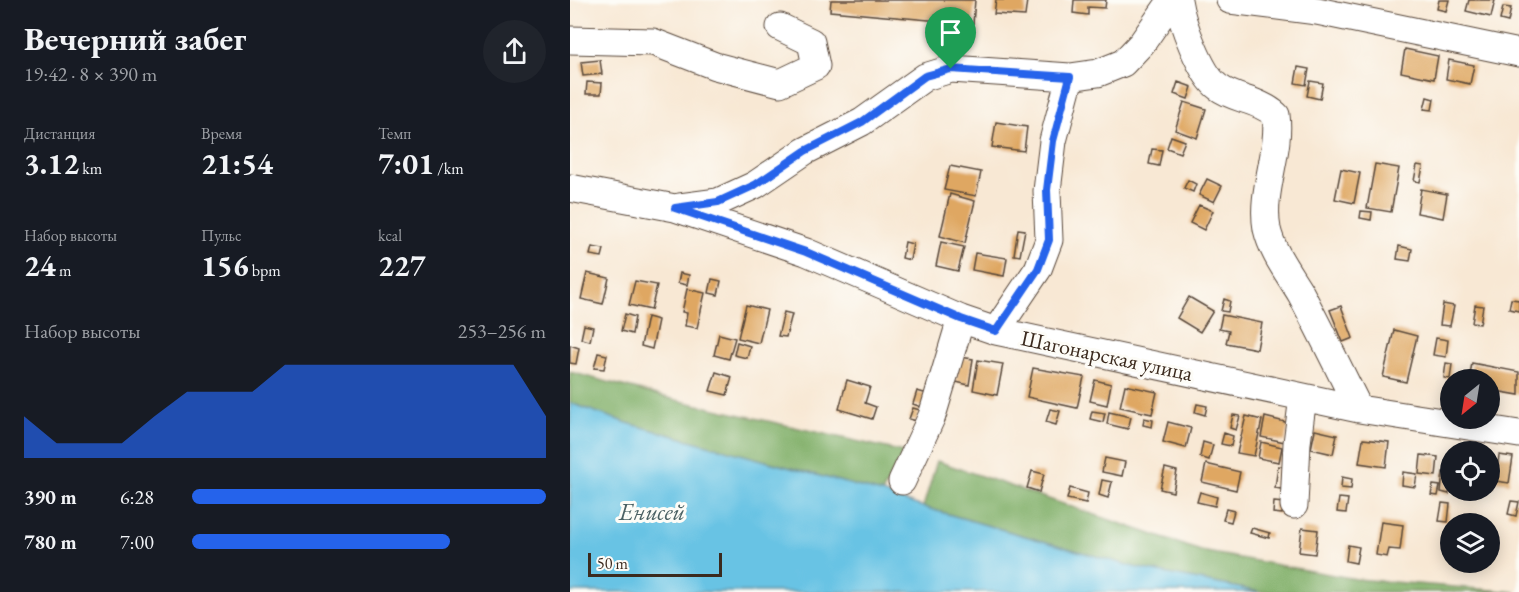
<!DOCTYPE html>
<html lang="ru">
<meta charset="utf-8">
<style>
:root{--surface:#171b24;--page:#20242c;--text:#f1f3f6;--muted:#9ea1a6;--accent:#2563eb}
body{margin:0;font-family:"EB Garamond",serif;background:var(--page);color:var(--text);height:100vh;display:flex;flex-direction:column;font-size:22px;white-space:nowrap}
*{box-sizing:border-box;margin:0}
p{font-size:20px;color:var(--muted)}
.icon{flex:none;width:33px;height:33px;fill:none;stroke:currentColor;stroke-width:2;stroke-linecap:round;stroke-linejoin:round}
.map{position:relative;flex:1;overflow:hidden}
.drawer{display:flex;flex-direction:column;background:var(--surface);width:570px}
.drawer>*{flex:none}
.needle{width:39px;rotate:210deg}
.buttons{position:absolute;left:870px;top:369px;display:grid;gap:12px}
.buttons a{display:grid;place-items:center;width:60px;height:60px;border-radius:50%;background:var(--surface);box-shadow:0 3px 15px #0003;font-size:30px}
.scale{position:absolute;left:18px;bottom:15px;width:134px;box-sizing:border-box;padding-left:6px;border:3px solid #3b2a1e;border-top:0;font-size:16px;line-height:21px;white-space:nowrap;color:#3b2a1e;-webkit-text-stroke:4px #fdfcf7;paint-order:stroke}
.pin{position:absolute;display:grid;place-items:center;width:51px;height:51px;color:#fff;margin:-62px -26px;border-radius:50% 50% 50% 0;rotate:-45deg;box-shadow:0 0 6px #0007}
.pin .icon{rotate:45deg}
.round{display:grid;place-items:center;flex:none;width:63px;height:63px;border-radius:32px;background:var(--page)}
.summary{display:flex;align-items:center;justify-content:space-between;height:102px;padding:0 24px}
h1{font-size:33px;font-weight:700;line-height:45px}
.metrics{display:grid;grid-template-columns:repeat(3,1fr);gap:9px;height:102px;padding:6px 24px}
.metrics div{display:grid;align-content:center}
.metrics b{font-size:30px;font-weight:700}
.metrics small{font-size:16px;font-weight:400}
.metrics p{font-size:16px}
.chart{height:168px;padding:12px 24px}
.chart p{display:flex;justify-content:space-between}
.chart svg{width:100%;height:108px;margin-top:6px;fill:var(--accent);opacity:.7}
ul{padding:0 24px;list-style:none;font-size:20px}
li{display:grid;grid-template-columns:96px 72px 1fr;align-items:center;height:45px}
li i{height:15px;border-radius:8px;background:var(--accent)}
main{display:flex;flex:1;min-height:0}
.map>svg:first-child{display:block}
.forest{fill:#82b06a;stroke:#5e6d44;stroke-width:1.5}
.water{fill:#67c3e4;stroke:#517681;stroke-width:1.5}
.building{fill:#dfa762}
.lines{fill:none;stroke-linecap:round;stroke-linejoin:round}
.minor-casing{stroke:#574639;stroke-width:29}
.minor{stroke:#fff;stroke-width:27}
.route-casing{stroke:#fff;stroke-width:12}
.route{stroke:#2563eb;stroke-width:8}
.labels{text-anchor:middle;stroke-width:6;stroke-linejoin:round;paint-order:stroke}
.street-label{font-size:22px;fill:#3b2a1e;stroke:#fdfcf7}
.water-label{font-size:24px;font-style:italic;fill:#4a6063;stroke:#fdfcf7}
</style>
<main>
<section class="drawer">
<div class="summary"><div><h1>Вечерний забег</h1><p>19:42 · 8 × 390 m</p></div><a class="round"><svg class="icon" aria-label="share" viewBox="0 0 24 24"><path d="M12 15V3M7 8l5-5 5 5M5 13v7h14v-7"/></svg></a></div>
<div class="metrics">
<div><p>Дистанция</p><b>3.12<small> km</small></b></div>
<div><p>Время</p><b>21:54</b></div>
<div><p>Темп</p><b>7:01<small> /km</small></b></div>
</div>
<div class="metrics">
<div><p>Набор высоты</p><b>24<small> m</small></b></div>
<div><p>Пульс</p><b>156<small> bpm</small></b></div>
<div><p>kcal</p><b>227</b></div>
</div>
<div class="chart"><p><span>Набор высоты</span>253–256 m</p>
<svg viewBox="0 0 160 44" preserveAspectRatio="none"><path d="M0 44V27L10 38L20 38L30 38L40 27L50 17L60 17L70 17L80 6L90 6L100 6L110 6L120 6L130 6L140 6L150 6L160 27V44z"/></svg>
</div>
<ul>
<li><b>390 m</b>6:28<i style="width:100%"></i></li>
<li><b>780 m</b>7:00<i style="width:73%"></i></li>
</ul>
</section>
<div class="map">
<svg width="949" height="592" viewBox="0 0 949 592">
<rect width="100%" height="100%" fill="#fdfcf7"/>
<filter id="ink" filterUnits="userSpaceOnUse"><feTurbulence type="fractalNoise" baseFrequency=".0167" numOctaves="2"/><feDisplacementMap in="SourceGraphic" scale="12" xChannelSelector="R" yChannelSelector="G"/><feConvolveMatrix kernelMatrix="1 2 1 2 8 2 1 2 1" color-interpolation-filters="sRGB"/></filter>
<filter id="wash" filterUnits="userSpaceOnUse"><feTurbulence type="fractalNoise" baseFrequency=".008" numOctaves="4" result="noise"/><feDisplacementMap in="SourceGraphic" scale="24" xChannelSelector="R" yChannelSelector="G"/><feGaussianBlur stdDeviation="1.35" result="paint"/><feColorMatrix in="noise" values="0 0 0 0 0 0 0 0 0 0 0 0 0 0 0 0 0 1.4 0 .05"/><feComposite in="paint" operator="in"/></filter>
<g filter="url(#wash)">
<rect width="100%" height="100%" fill="#f8e8d4"/>
<path class="forest" d="M 0,372 L 106,400 L 334,452 L 312,493 L 57,423 L 0,403 Z
M 367,461 L 631,551 L 786,579 L 946,592 L 689,592 L 564,567 L 353,507 Z"/>
<path class="water" d="M 0,403 L 57,423 L 312,493 L 353,507 L 564,567 L 689,592 L 0,592 Z"/>
<g id="blocks">
<path class="building" d="M 261,0 L 405,0 L 403,24 L 260,11 Z
M 426,0 L 457,0 L 455,16 L 424,14 Z
M 504,0 L 536,0 L 535,8 L 518,7 L 518,15 L 503,13 Z
M 869,0 L 879,0 L 876,11 L 867,9 Z
M 899,0 L 925,0 L 921,17 L 896,11 Z
M 933,7 L 941,8 L 938,22 L 930,20 Z
M 835,49 L 868,56 L 864,79 L 831,72 Z
M 30,60 L 32,74 L 13,76 L 11,62 Z
M 879,60 L 904,65 L 900,84 L 876,79 Z
M 728,67 L 739,69 L 736,85 L 725,83 Z
M 740,81 L 753,83 L 750,99 L 737,96 Z
M 17,82 L 32,83 L 31,94 L 16,94 Z
M 608,82 L 622,87 L 618,99 L 604,94 Z
M 857,97 L 864,99 L 862,110 L 854,109 Z
M 614,102 L 636,109 L 627,138 L 605,130 Z
M 426,122 L 457,127 L 454,151 L 422,147 Z
M 601,136 L 615,141 L 610,153 L 597,148 Z
M 582,149 L 592,150 L 589,166 L 579,164 Z
M 805,164 L 829,168 L 821,212 L 797,208 Z
M 847,165 L 853,166 L 850,182 L 844,181 Z
M 380,166 L 411,172 L 406,196 L 374,190 Z
M 771,169 L 790,173 L 784,203 L 765,199 Z
M 637,179 L 652,186 L 644,202 L 629,195 Z
M 618,180 L 626,184 L 623,192 L 614,188 Z
M 851,189 L 877,194 L 873,218 L 847,213 Z
M 380,194 L 405,201 L 395,243 L 370,236 Z
M 629,205 L 643,211 L 634,230 L 620,223 Z
M 791,211 L 802,212 L 801,220 L 790,218 Z
M 448,229 L 455,230 L 450,256 L 444,255 Z
M 335,242 L 343,244 L 340,260 L 332,258 Z
M 371,242 L 394,247 L 388,271 L 366,266 Z
M 829,246 L 842,249 L 840,261 L 827,259 Z
M 22,247 L 34,249 L 32,257 L 20,255 Z
M 405,253 L 437,258 L 434,276 L 402,270 Z
M 17,273 L 39,278 L 33,304 L 11,299 Z
M 110,273 L 119,275 L 117,285 L 108,283 Z
M 142,279 L 151,281 L 148,295 L 139,293 Z
M 65,281 L 87,285 L 81,310 L 59,305 Z
M 117,289 L 135,293 L 127,328 L 115,326 L 117,313 L 112,312 Z
M 619,297 L 643,311 L 630,332 L 607,318 Z
M 654,299 L 660,301 L 658,312 L 651,311 Z
M 941,299 L 949,300 L 949,311 L 939,309 Z
M 873,304 L 884,306 L 880,326 L 870,325 Z
M 176,305 L 197,310 L 189,343 L 168,338 Z
M 905,305 L 913,306 L 910,324 L 902,323 Z
M 771,306 L 783,338 L 773,342 L 760,310 Z
M 214,312 L 222,314 L 216,337 L 208,336 Z
M 55,314 L 65,317 L 62,334 L 51,331 Z
M 652,315 L 692,323 L 687,349 L 656,343 L 659,331 L 649,329 Z
M 77,317 L 88,320 L 82,349 L 71,346 Z
M 14,325 L 23,327 L 20,341 L 11,339 Z
M 824,330 L 847,336 L 836,382 L 813,377 Z
M 149,334 L 165,338 L 159,359 L 144,355 Z
M 866,338 L 878,340 L 876,357 L 863,355 Z
M 167,342 L 180,346 L 177,358 L 164,355 Z
M 0,345 L 9,348 L 6,364 L 0,363 Z
M 28,353 L 37,355 L 34,369 L 24,368 Z
M 390,357 L 403,359 L 399,385 L 386,382 Z
M 408,360 L 433,364 L 427,395 L 403,390 Z
M 876,363 L 882,364 L 880,379 L 874,378 Z
M 902,363 L 949,372 L 949,395 L 920,390 L 920,380 L 899,380 Z
M 463,368 L 514,377 L 507,408 L 457,397 Z
M 146,372 L 162,377 L 157,395 L 140,391 Z
M 277,380 L 300,387 L 295,403 L 306,407 L 302,419 L 269,409 Z
M 525,380 L 541,384 L 537,405 L 520,401 Z
M 555,385 L 587,392 L 582,414 L 550,407 Z
M 347,391 L 358,394 L 354,408 L 343,404 Z
M 627,404 L 637,406 L 635,415 L 625,412 Z
M 343,408 L 350,410 L 347,421 L 339,419 Z
M 480,409 L 490,411 L 486,425 L 476,422 Z
M 522,411 L 535,413 L 533,422 L 520,419 Z
M 539,412 L 561,417 L 558,429 L 537,424 Z
M 663,415 L 670,416 L 666,430 L 660,428 Z
M 676,416 L 692,420 L 684,456 L 667,453 Z
M 695,417 L 719,423 L 715,442 L 691,437 Z
M 574,418 L 583,420 L 582,427 L 573,425 Z
M 598,422 L 621,428 L 616,448 L 593,442 Z
M 745,430 L 767,435 L 763,454 L 741,449 Z
M 654,433 L 663,436 L 661,446 L 651,444 Z
M 793,439 L 819,442 L 816,467 L 789,463 Z
M 633,442 L 643,445 L 639,460 L 630,457 Z
M 691,442 L 712,447 L 709,462 L 688,458 Z
M 851,455 L 868,457 L 866,476 L 849,474 Z
M 929,455 L 943,457 L 939,483 L 926,481 Z
M 535,458 L 555,462 L 552,476 L 532,472 Z
M 920,460 L 926,461 L 922,489 L 920,488 Z
M 636,464 L 670,472 L 666,490 L 632,482 Z
M 708,466 L 718,467 L 716,490 L 705,488 Z
M 595,468 L 607,471 L 603,492 L 590,489 Z
M 462,471 L 474,474 L 469,492 L 457,488 Z
M 833,472 L 847,474 L 845,487 L 832,485 Z
M 873,472 L 879,473 L 877,486 L 880,487 L 879,494 L 871,492 Z
M 772,477 L 782,479 L 781,489 L 771,488 Z
M 532,480 L 542,482 L 538,498 L 529,495 Z
M 863,485 L 870,486 L 868,496 L 861,495 Z
M 500,488 L 518,493 L 516,503 L 497,499 Z
M 630,492 L 647,497 L 645,506 L 627,502 Z
M 769,498 L 778,499 L 776,513 L 767,512 Z
M 941,501 L 949,502 L 946,516 L 938,514 Z
M 704,502 L 714,503 L 712,514 L 703,513 Z
M 872,503 L 880,504 L 878,522 L 869,521 Z
M 656,509 L 664,511 L 661,522 L 653,520 Z
M 811,522 L 833,525 L 830,550 L 819,549 L 817,557 L 806,555 Z
M 682,528 L 700,533 L 699,538 L 680,533 Z
M 732,528 L 748,530 L 745,554 L 729,552 Z
M 778,545 L 789,547 L 786,563 L 776,561 Z"/>
</g>
</g>
<g filter="url(#ink)">
<use href="#blocks" fill-opacity="0" stroke="#574639" stroke-width="1.5"/>
<g class="lines">
<g class="minor-casing">
<path id="minor" d="M 608,0 C 611,21 631,75 648,87 C 665,100 688,99 706,115 C 711,152 690,191 697,229 C 702,252 719,274 731,294 C 751,332 770,371 789,409
M 660,0 L 747,11 L 949,53
M 0,40 L 83,42 L 145,66 L 210,83 L 246,66 L 241,42 L 210,27
M 0,188 L 105,208 L 236,252 L 391,319 L 426,331 L 789,409 L 949,434
M 110,207 L 148,202 L 185,185 L 235,151 L 292,122 L 355,77 L 381,69 L 500,77 L 528,73 L 553,63 L 572,43 L 602,0
M 426,331 L 468,269 L 479,240 L 477,191 L 483,141 L 500,77
M 332,481 L 362,416 L 391,319
M 724,505 L 727,443 L 733,397"/>
</g>
<use href="#minor" class="minor"/>
</g>
</g>
<g class="lines" filter="url(#ink)">
<g class="route-casing">
<path id="route" d="M 381,69 L 500,77 L 483,141 L 477,190 L 479,240 L 468,269 L 426,331 L 391,319 L 236,252 L 105,208 L 148,202 L 185,185 L 235,151 L 292,122 L 355,76 Z"/>
</g>
<use href="#route" class="route"/>
</g>
<g class="labels">
<g class="street-label">
<text transform="translate(537 355) rotate(12)" y="8">Шагонарская улица</text>
</g>
<g class="water-label">
<text x="82" y="520">Енисей</text>
</g>
</g>
</svg>
<div class="buttons">
<a><svg class="needle" viewBox="-14 -14 28 28"><path d="M0-13l5 13h-10z" fill="#e53935"/><path d="M0 13l5-13h-10z" fill="#9ea1a6"/></svg></a>
<a><svg class="icon" aria-label="locate" viewBox="0 0 24 24"><circle cx="12" cy="12" r="6"/><path d="M12 2v4M12 18v4M2 12h4M18 12h4"/></svg></a>
<a><svg class="icon" aria-label="layers" viewBox="0 0 24 24"><path d="M12 4l9 5-9 5-9-5zM3 14l9 5 9-5"/></svg></a>
</div>
<div class="scale">50 m</div>
<div class="pin" style="left:381px;top:69px;background:#1e9e55"><svg class="icon" aria-label="arrive" viewBox="0 0 24 24"><path d="M6 21V4h12l-3 4 3 4H6"/></svg></div>
</div>
</main>
